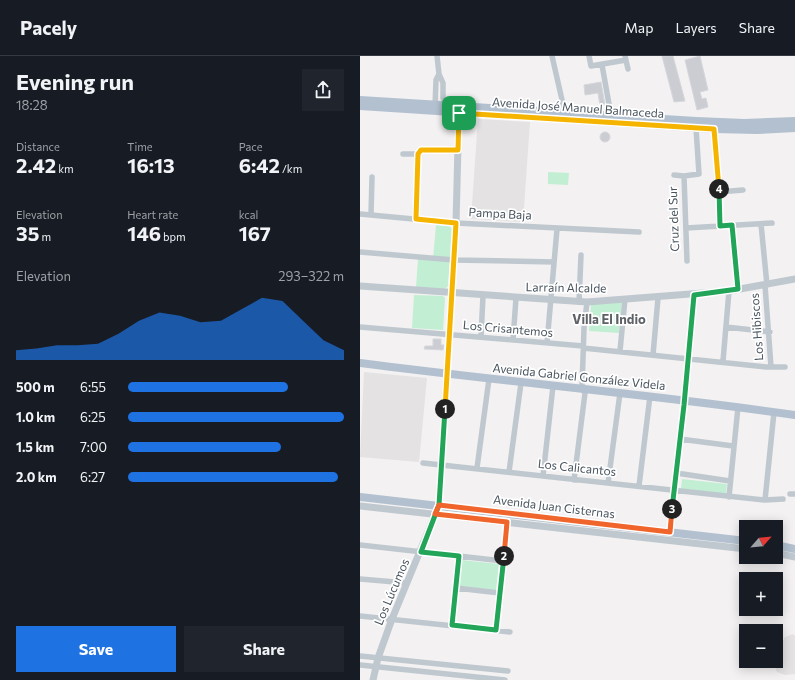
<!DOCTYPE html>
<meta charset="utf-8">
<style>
:root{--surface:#171b24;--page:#20242c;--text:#f1f3f6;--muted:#9ea1a6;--line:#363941;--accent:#1e72e1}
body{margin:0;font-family:Commissioner,sans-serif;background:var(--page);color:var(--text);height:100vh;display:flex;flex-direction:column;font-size:15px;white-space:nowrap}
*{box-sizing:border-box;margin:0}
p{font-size:13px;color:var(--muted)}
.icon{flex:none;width:22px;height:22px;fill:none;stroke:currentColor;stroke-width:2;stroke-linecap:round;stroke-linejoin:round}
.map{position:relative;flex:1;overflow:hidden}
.sheet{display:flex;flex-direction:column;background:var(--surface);width:360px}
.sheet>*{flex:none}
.needle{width:26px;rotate:63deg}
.buttons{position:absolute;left:379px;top:464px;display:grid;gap:8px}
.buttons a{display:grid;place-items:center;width:44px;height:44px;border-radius:0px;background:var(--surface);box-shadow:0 2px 10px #0003;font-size:20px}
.pin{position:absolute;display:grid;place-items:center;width:34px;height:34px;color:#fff;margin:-17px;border-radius:8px;box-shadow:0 2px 6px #0006}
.km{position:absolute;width:20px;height:20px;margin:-10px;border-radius:50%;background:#222;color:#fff;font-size:11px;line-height:20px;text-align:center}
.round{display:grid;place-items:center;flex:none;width:42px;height:42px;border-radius:0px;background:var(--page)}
.summary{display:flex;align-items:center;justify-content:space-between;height:68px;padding:0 16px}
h1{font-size:22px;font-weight:700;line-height:30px}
.figures{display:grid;grid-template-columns:repeat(3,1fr);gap:6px;height:68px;padding:4px 16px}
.figures div{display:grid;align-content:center}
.figures b{font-size:20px;font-weight:700}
.figures small{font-size:11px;font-weight:400}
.figures p{font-size:11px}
.chart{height:112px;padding:8px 16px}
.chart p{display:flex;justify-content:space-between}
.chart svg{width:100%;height:72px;margin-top:4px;fill:var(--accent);opacity:.7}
.primary-button{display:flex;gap:8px;margin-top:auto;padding:8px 16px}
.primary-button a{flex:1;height:46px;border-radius:0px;background:var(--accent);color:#fff;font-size:16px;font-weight:700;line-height:46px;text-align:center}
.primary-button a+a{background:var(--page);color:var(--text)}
ul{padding:0 16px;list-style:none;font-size:13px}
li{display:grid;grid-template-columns:64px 48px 1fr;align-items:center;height:30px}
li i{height:10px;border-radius:5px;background:var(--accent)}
header{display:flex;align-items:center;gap:24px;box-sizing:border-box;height:56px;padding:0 20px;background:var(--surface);border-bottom:1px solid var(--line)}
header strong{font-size:19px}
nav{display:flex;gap:22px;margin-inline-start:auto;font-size:14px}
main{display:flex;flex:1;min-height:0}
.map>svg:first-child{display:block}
.education{fill:#e4e2e3}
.green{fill:#c2efd3}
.building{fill:#cbcdd3;stroke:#d5d7dc}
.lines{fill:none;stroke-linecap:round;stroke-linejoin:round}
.minor{stroke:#bfc8cf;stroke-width:5.5}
.tertiary{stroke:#bfc8cf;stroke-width:7}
.primary{stroke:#b2c0cf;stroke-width:8}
.split-1-casing{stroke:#fff;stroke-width:8}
.split-2-casing{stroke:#fff;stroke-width:8}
.split-3-casing{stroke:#fff;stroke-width:8}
.split-4-casing{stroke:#fff;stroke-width:8}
.split-5-casing{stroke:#fff;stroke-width:8}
.split-1{stroke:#f5b400;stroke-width:5}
.split-2{stroke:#22a559;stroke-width:5}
.split-3{stroke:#f0652b;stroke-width:5}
.split-4{stroke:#22a559;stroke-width:5}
.split-5{stroke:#f5b400;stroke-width:5}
.labels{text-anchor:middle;stroke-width:3.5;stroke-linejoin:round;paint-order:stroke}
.street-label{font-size:12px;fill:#49545e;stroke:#fff}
.neighbourhood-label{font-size:13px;font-weight:bold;fill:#5e6166;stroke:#fff}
</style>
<header>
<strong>Pacely</strong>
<nav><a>Map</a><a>Layers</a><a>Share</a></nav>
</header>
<main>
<section class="sheet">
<div class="summary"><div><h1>Evening run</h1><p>18:28</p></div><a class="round"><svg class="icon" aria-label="share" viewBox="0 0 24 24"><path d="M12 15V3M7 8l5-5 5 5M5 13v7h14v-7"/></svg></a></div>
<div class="figures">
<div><p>Distance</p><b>2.42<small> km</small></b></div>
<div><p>Time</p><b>16:13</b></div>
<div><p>Pace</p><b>6:42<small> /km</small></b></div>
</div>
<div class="figures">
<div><p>Elevation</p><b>35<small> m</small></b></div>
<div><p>Heart rate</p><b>146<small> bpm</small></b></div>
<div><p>kcal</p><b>167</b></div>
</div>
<div class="chart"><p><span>Elevation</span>293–322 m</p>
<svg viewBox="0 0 160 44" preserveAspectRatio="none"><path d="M0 44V38L10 37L20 35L30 35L40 34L50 28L60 20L70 15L80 17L90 21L100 20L110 13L120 6L130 8L140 20L150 32L160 38V44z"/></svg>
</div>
<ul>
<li><b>500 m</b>6:55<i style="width:74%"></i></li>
<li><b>1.0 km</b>6:25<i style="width:100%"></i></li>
<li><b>1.5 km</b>7:00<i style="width:71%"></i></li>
<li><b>2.0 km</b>6:27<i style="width:97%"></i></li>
</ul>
<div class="primary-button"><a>Save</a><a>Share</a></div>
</section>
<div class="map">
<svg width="435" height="624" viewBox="0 0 435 624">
<rect width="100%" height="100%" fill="#f3f1f1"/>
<path class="education" d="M 118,63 L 170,66 L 163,166 L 111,163 Z
M 4,316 L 67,322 L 59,406 L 0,401 Z
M 433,578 L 435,580 L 435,618 L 425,619 L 417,616 L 416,614 L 420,590 L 425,581 Z"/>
<path class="green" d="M 188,116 L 209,117 L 208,129 L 188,128 Z
M 76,169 L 90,170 L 92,173 L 88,230 L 85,233 L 56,231 L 58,203 L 73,203 Z
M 54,239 L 83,240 L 85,242 L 83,274 L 52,272 Z
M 262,246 L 259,277 L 229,275 L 231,248 Z
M 322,423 L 367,428 L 366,438 L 321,433 Z
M 102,504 L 139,508 L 136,534 L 99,530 Z"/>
<path class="building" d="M 302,0 L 313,0 L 325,45 L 314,46 Z
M 340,0 L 348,34 L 340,36 L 342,43 L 346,42 L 348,51 L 337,54 L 325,4 Z
M 241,26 L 245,49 L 240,50 L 238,37 L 225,39 L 224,29 Z
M240 81a5 5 0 1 1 10 0a5 5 0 1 1-10 0Z
M 73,283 L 81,283 L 81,289 L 84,289 L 83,294 L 64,293 L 65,290 L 73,290 Z"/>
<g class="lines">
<path class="minor" d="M 77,0 L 79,18 L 83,27 L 83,42 L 87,49
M 192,0 L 205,57
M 229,0 L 231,10 L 266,4
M 265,0 L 268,13
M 242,9 L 251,59
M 75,51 L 76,24 L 79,18
M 355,73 L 360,170
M 43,98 L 58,98 L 61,94 L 99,94
M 314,119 L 324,120 L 339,118 L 336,72
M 324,120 L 327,205
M 359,136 L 383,134
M 0,158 L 96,167 L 279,176
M 11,159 L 12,121
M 55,163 L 58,98
M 401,168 L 407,229
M 372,169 L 378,233
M 326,172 L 412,167
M 0,196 L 94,204 L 194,206
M 405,229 L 411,311
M 219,246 L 221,199
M 0,271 L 223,290
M 366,271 L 410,276
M 121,281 L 123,240
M 153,284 L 156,242
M 187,287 L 197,173
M 223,292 L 406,311 L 425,311
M 260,295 L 265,243
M 293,299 L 298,242
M 363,305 L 369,235
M 320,383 L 373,390
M 63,407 L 405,444 L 423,443
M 117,412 L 129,323
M 149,416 L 161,327
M 316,417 L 370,425
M 183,420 L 193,330
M 214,424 L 225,337 L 222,332 L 224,272 L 227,246
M 248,427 L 260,337
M 279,430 L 290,340
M 430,438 L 435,438
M 369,441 L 378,351
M 405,444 L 414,356
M 310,476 L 324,349 L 334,239
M 0,489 L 143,505
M 0,523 L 47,527
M 96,532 L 140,537
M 0,560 L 150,576
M 92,569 L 99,500
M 136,574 L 147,466
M 0,600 L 148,615
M 0,609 L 145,624"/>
<path class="tertiary" d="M 0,230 L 227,246 L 369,235 L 435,223
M 0,450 L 386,493
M 416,497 L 435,501
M 13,624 L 18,602 L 32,563 L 79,449 L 96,167 L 99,51"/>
<path class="primary" d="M 0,44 L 336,65 L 384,67 L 435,65
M 0,50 L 355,73 L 397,74 L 435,72
M 0,307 C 145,326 290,338 435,359
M 0,441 L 386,485
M 416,489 L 435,493"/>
</g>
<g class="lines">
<g class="split-1-casing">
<path id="split-1" d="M 85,353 L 96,167 L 56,163 L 58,98 L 61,94 L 98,94 L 99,57"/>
</g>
<g class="split-2-casing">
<path id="split-2" d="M 85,353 L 79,449 L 61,496 L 99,500 L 92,569 L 136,574 L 144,500"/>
</g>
<g class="split-3-casing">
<path id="split-3" d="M 144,500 L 147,466 L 75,458 L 79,449 L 310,476 L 312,453"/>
</g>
<g class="split-4-casing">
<path id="split-4" d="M 312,453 L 324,349 L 334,239 L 378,233 L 372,169 L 360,170 L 359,133"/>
</g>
<g class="split-5-casing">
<path id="split-5" d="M 99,57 L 354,73 L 359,133"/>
</g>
<use href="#split-1" class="split-1"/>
<use href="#split-2" class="split-2"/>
<use href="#split-3" class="split-3"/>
<use href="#split-4" class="split-4"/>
<use href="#split-5" class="split-5"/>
</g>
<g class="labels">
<g class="street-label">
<text transform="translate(218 52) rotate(4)" y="4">Avenida José Manuel Balmaceda</text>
<text transform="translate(140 158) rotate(3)" y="4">Pampa Baja</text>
<text transform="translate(314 163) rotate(-92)" y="4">Cruz del Sur</text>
<text transform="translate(206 232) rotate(1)" y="4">Larraín Alcalde</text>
<text transform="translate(397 271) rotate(-94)" y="4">Los Hibiscos</text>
<text transform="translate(148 273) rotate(5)" y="4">Los Crisantemos</text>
<text transform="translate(219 321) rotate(6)" y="4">Avenida Gabriel González Videla</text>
<text transform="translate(217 412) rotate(6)" y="4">Los Calicantos</text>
<text transform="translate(194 451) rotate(7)" y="4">Avenida Juan Cisternas</text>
<text transform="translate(32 536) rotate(-67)" y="4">Los Lúcumos</text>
</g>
<g class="neighbourhood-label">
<text x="249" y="268">Villa El Indio</text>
</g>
</g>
</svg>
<div class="buttons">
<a><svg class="needle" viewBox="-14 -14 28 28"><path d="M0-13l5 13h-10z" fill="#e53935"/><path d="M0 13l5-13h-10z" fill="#9ea1a6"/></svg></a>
<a>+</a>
<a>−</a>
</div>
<div class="pin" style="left:99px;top:57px;background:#1e9e55"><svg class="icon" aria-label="arrive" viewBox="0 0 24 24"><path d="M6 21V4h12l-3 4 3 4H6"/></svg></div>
<b class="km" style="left:85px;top:353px">1</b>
<b class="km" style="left:144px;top:500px">2</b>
<b class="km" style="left:312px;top:453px">3</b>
<b class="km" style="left:359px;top:133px">4</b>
</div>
</main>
